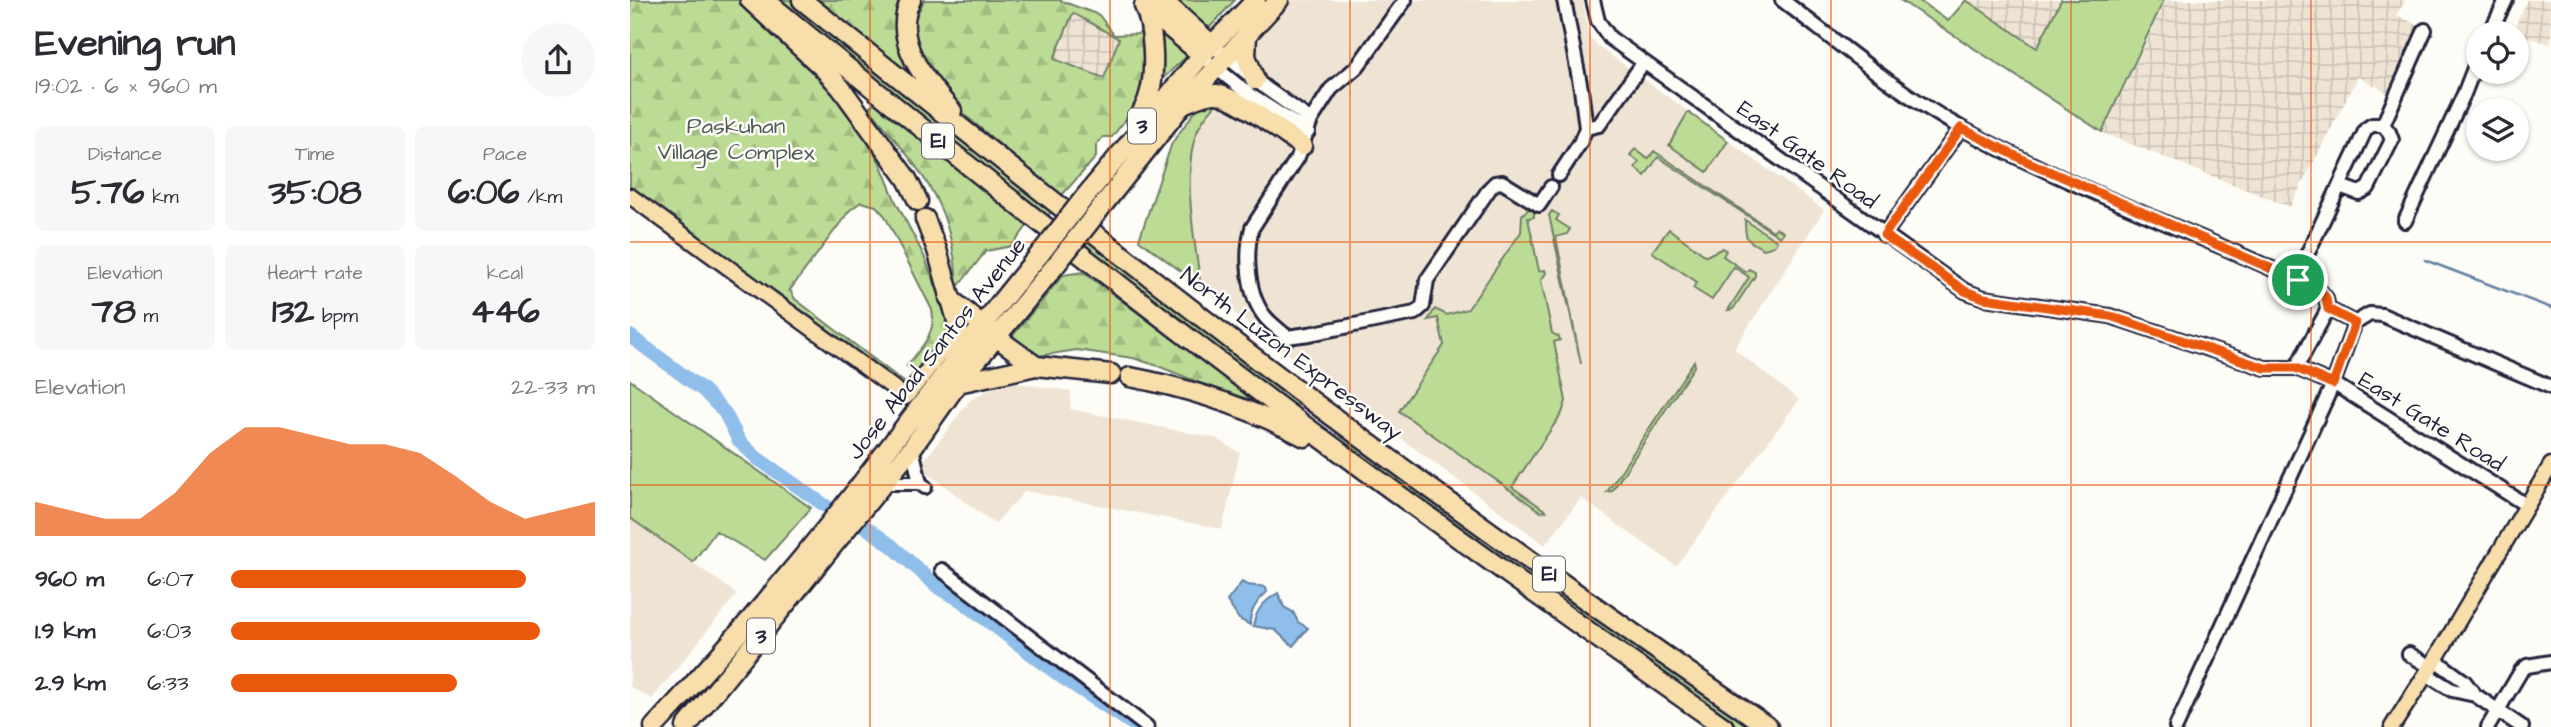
<!DOCTYPE html>
<meta charset="utf-8">
<style>
:root{--surface:#fff;--page:#f7f7f7;--text:#2b2b33;--muted:#7c7c81;--accent:#ea580c}
body{margin:0;font-family:"Architects Daughter",sans-serif;background:var(--page);color:var(--text);height:100vh;display:flex;flex-direction:column;font-size:26px;white-space:nowrap}
*{box-sizing:border-box;margin:0}
p{font-size:23px;color:var(--muted)}
.icon{flex:none;width:38px;height:38px;fill:none;stroke:currentColor;stroke-width:2;stroke-linecap:round;stroke-linejoin:round}
.map{position:relative;flex:1;overflow:hidden}
.details{display:flex;flex-direction:column;background:var(--surface);width:630px}
.details>*{flex:none}
.controls{position:absolute;left:1836px;top:21px;display:grid;gap:14px}
.controls a{display:grid;place-items:center;width:63px;height:63px;border-radius:50%;background:var(--surface);box-shadow:0 2px 5px #0004;font-size:35px}
.pin{position:absolute;display:grid;place-items:center;width:60px;height:60px;color:#fff;margin:-30px;border:4px solid #fff;border-radius:50%;box-shadow:0 2px 7px #0007}
.round{display:grid;place-items:center;flex:none;width:74px;height:74px;border-radius:37px;background:var(--page)}
.summary{display:flex;align-items:center;justify-content:space-between;height:119px;padding:0 35px}
h1{font-size:38px;font-weight:800;line-height:52px}
.stats{display:grid;grid-template-columns:repeat(3,1fr);gap:10px;height:119px;padding:7px 35px}
.stats div{display:grid;align-content:center;border-radius:10px;background:var(--page);text-align:center}
.stats b{font-size:35px;font-weight:800}
.stats small{font-size:19px;font-weight:400}
.stats p{font-size:19px}
.chart{height:196px;padding:14px 35px}
.chart p{display:flex;justify-content:space-between}
.chart svg{width:100%;height:126px;margin-top:7px;fill:var(--accent);opacity:.7}
ul{padding:0 35px;list-style:none;font-size:23px}
li{display:grid;grid-template-columns:112px 84px 1fr;align-items:center;height:52px}
li i{height:18px;border-radius:9px;background:var(--accent)}
main{display:flex;flex:1;min-height:0}
.map>svg:first-child{display:block}
.built{fill:#efe4d4}
.industrial{fill:url(#industrial-grid)}
.green{fill:#bcdc95;stroke:#6f7f68;stroke-width:2}
.forest{fill:url(#forest-firs);stroke:#6f7f68;stroke-width:2;fill-rule:evenodd}
.water{fill:#8ebee9;stroke:#6380a3;stroke-width:2}
.lines{fill:none;stroke-linecap:round;stroke-linejoin:round}
.stream{stroke:#6380a3;stroke-width:2.5}
.river{stroke:#8ebee9;stroke-width:14}
.minor-casing{stroke:#22223b;stroke-width:18}
.major-casing{stroke:#22223b;stroke-width:19}
.highway-casing{stroke:#22223b;stroke-width:23}
.minor{stroke:#fdfcf7;stroke-width:12}
.major{stroke:#f8deab;stroke-width:14}
.highway{stroke:#f8deab;stroke-width:18}
.highway-bridge-casing{stroke:#22223b;stroke-width:23;stroke-linecap:butt}
.highway-bridge{stroke:#f8deab;stroke-width:18}
.route-casing{stroke:#fff;stroke-width:14}
.route{stroke:#ea580c;stroke-width:9}
.grid{fill:none;stroke:#e8590c;stroke-width:2;stroke-opacity:0.55}
.labels{text-anchor:middle;stroke-width:5;stroke-linejoin:round;paint-order:stroke}
.shield{fill:#fdfcf7;stroke:#646373;stroke-width:2}
.shield-label{font-size:21px;font-weight:bold;fill:#22223b}
.park-label{font-size:23px;fill:#505a56;stroke:#fdfcf7}
.street-label{font-size:23px;fill:#22223b;stroke:#fdfcf7}
</style>
<main>
<section class="details">
<div class="summary"><div><h1>Evening run</h1><p>19:02 · 6 × 960 m</p></div><a class="round"><svg class="icon" aria-label="share" viewBox="0 0 24 24"><path d="M12 15V3M7 8l5-5 5 5M5 13v7h14v-7"/></svg></a></div>
<div class="stats">
<div><p>Distance</p><b>5.76<small> km</small></b></div>
<div><p>Time</p><b>35:08</b></div>
<div><p>Pace</p><b>6:06<small> /km</small></b></div>
</div>
<div class="stats">
<div><p>Elevation</p><b>78<small> m</small></b></div>
<div><p>Heart rate</p><b>132<small> bpm</small></b></div>
<div><p>kcal</p><b>446</b></div>
</div>
<div class="chart"><p><span>Elevation</span>22–33 m</p>
<svg viewBox="0 0 160 44" preserveAspectRatio="none"><path d="M0 44V32L10 35L20 38L30 38L40 29L50 15L60 6L70 6L80 9L90 12L100 12L110 15L120 23L130 32L140 38L150 35L160 32V44z"/></svg>
</div>
<ul>
<li><b>960 m</b>6:07<i style="width:81%"></i></li>
<li><b>1.9 km</b>6:03<i style="width:85%"></i></li>
<li><b>2.9 km</b>6:33<i style="width:62%"></i></li>
</ul>
</section>
<div class="map">
<svg width="1921" height="727" viewBox="0 0 1921 727">
<defs>
<pattern id="industrial-grid" width="8" height="8" patternUnits="userSpaceOnUse" patternTransform="scale(1.75)"><rect width="8" height="8" fill="#efe4d4"/><path d="M0 4h8M4 0v8" fill="none" stroke="#cdc3b7"/></pattern>
<pattern id="forest-firs" width="22" height="20" patternUnits="userSpaceOnUse" patternTransform="scale(1.75)"><rect width="22" height="20" fill="#bcdc95"/><path d="M5 1l3.5 6h-7zM16 11l3.5 6h-7z" fill="#a1bc81"/></pattern>
</defs>
<rect width="100%" height="100%" fill="#fdfcf7"/>
<filter id="ink" filterUnits="userSpaceOnUse"><feTurbulence type="fractalNoise" baseFrequency=".0143" numOctaves="2"/><feDisplacementMap in="SourceGraphic" scale="14" xChannelSelector="R" yChannelSelector="G"/><feConvolveMatrix kernelMatrix="1 2 1 2 8 2 1 2 1" color-interpolation-filters="sRGB"/></filter>
<g filter="url(#ink)">
<path class="built" d="M 661,0 L 953,0 L 959,36 L 968,46 L 1194,210 L 1104,349 L 1169,400 L 1046,566 L 951,498 L 915,545 L 695,382 L 509,240 L 542,143 L 584,86 Z
M 386,383 L 441,391 L 440,409 L 586,438 L 610,453 L 592,529 L 395,491 L 365,524 L 296,472 L 294,461 L 340,400 L 366,386 Z
M 0,518 L 107,594 L 22,699 L 0,687 Z"/>
<path class="industrial" d="M 1337,0 L 1430,0 L 1407,47 Z
M 1536,0 L 1776,0 L 1766,15 L 1794,28 L 1759,93 L 1728,77 L 1660,207 L 1473,133 Z
M 1897,0 L 1921,0 L 1921,44 L 1882,33 Z
M 443,13 L 489,39 L 473,78 L 424,59 Z"/>
<path class="green" d="M 140,0 L 166,0 L 205,32 L 245,71 L 422,211 L 416,218 Z
M 542,0 L 605,0 L 580,27 L 573,25 Z
M 1270,0 L 1288,0 L 1318,21 L 1336,0 L 1407,48 L 1431,0 L 1534,0 L 1472,132 Z
M 526,24 L 558,55 L 525,86 Z
M 588,102 C 582,109 575,116 571,124 C 549,159 565,246 571,286 L 509,240 L 542,143 L 569,106 Z
M 1058,112 L 1098,141 L 1077,172 L 1039,145 Z
M 1005,149 L 1018,159 L 1024,151 L 1143,231 L 1146,228 L 1153,232 L 1150,237 L 1028,157 L 1015,176 L 1005,168 L 1009,162 L 1000,155 Z
M 901,207 L 904,208 L 904,217 L 898,218 L 909,271 L 915,270 L 916,273 L 911,280 L 922,333 L 929,337 L 930,340 L 924,342 L 936,401 L 932,413 L 882,487 L 916,511 L 911,512 L 769,411 L 814,345 L 808,318 L 798,320 L 805,309 L 817,315 L 838,309 L 891,232 L 892,215 Z
M 922,211 L 929,215 L 926,220 L 940,229 L 937,234 L 926,237 L 951,364 L 919,215 Z
M 1115,220 L 1147,241 L 1144,246 L 1134,249 C 1116,240 1115,241 1115,220 Z
M 1039,229 L 1076,256 L 1093,248 L 1096,251 L 1093,256 L 1116,272 L 1119,269 L 1125,272 L 1125,276 L 1103,309 L 1098,310 L 1119,277 L 1104,267 L 1082,300 L 1063,288 L 1067,282 L 1022,252 Z
M 458,241 L 666,401 L 667,406 L 662,407 L 454,247 Z
M 1064,361 L 1065,365 L 982,491 L 977,492 Z
M 0,380 L 181,508 L 135,560 L 86,531 L 63,562 L 0,518 Z
M 707,432 L 904,575 L 1120,727 L 1108,727 L 901,582 L 704,437 Z"/>
<path class="forest" d="M 0,0 L 109,0 L 141,26 L 188,73 L 207,96 L 229,127 L 250,163 L 265,200 L 294,256 L 318,318 L 317,339 L 288,375 L 277,366 C 290,349 307,333 302,310 L 255,216 L 246,206 L 231,202 L 220,210 L 160,290 L 165,299 L 279,386 L 275,391 L 0,189 Z
M 180,0 L 271,0 L 267,18 L 277,71 L 273,73 Z
M 294,0 L 429,0 L 469,15 L 484,35 L 508,34 L 512,31 L 510,21 L 516,26 C 518,82 518,92 482,137 L 473,137 L 466,145 L 466,157 L 431,196 L 329,110 L 292,67 L 284,38 L 284,21 ZM 443,13 L 489,39 L 474,78 L 424,59 Z
M 244,103 L 397,226 L 382,246 L 356,251 L 327,288 C 324,202 290,171 239,108 Z
M 453,272 L 623,399 L 605,397 L 528,366 L 503,358 L 447,350 L 401,357 L 380,339 L 433,275 Z"/>
<path class="water" d="M 612,582 C 620,589 628,583 636,588 L 637,592 C 627,601 619,612 620,625 L 609,619 L 597,601 Z
M 648,593 L 654,607 L 663,612 L 668,622 L 678,628 L 663,646 L 645,630 L 623,626 C 626,610 634,601 648,593 Z"/>
<g class="lines">
<path class="stream" d="M 1795,260 L 1921,308"/>
<path class="river" d="M 0,336 L 73,390 L 95,413 L 109,441 L 127,458 L 197,507 L 229,522 L 262,546 L 309,588 L 329,599 L 433,678 L 507,727"/>
<g class="minor-casing">
<path id="minor" d="M 775,0 L 727,67 L 701,89 L 681,120 L 668,157 L 622,228 C 615,254 617,296 636,318 C 642,325 650,330 657,337 L 679,334 L 785,313 L 793,306 L 797,280 L 860,188 L 865,183 L 872,182 L 909,205 L 921,187
M 963,0 L 968,21 L 980,38 L 1335,291 L 1354,298 L 1480,316 L 1635,368 L 1666,368 L 1706,385 L 1896,505
M 1152,0 C 1210,44 1269,94 1333,129 C 1448,192 1572,234 1690,291 L 1696,298 L 1698,309 L 1666,368
M 1860,33 L 1876,0
M 582,45 L 637,89 L 681,120
M 581,64 L 620,95 L 678,132
M 1753,125 L 1795,30
M 956,128 L 969,125 L 1014,62
M 929,175 L 950,143 L 956,128 L 951,89 L 934,0
M 1710,186 L 1729,193 L 1738,188 L 1762,140 L 1759,132 L 1753,125
M 1775,221 L 1834,94 L 1848,58
M 1254,235 L 1331,128
M 1668,280 L 1674,261 L 1736,129 L 1742,125 L 1753,125
M 1698,309 L 1725,323
M 282,448 L 290,483 L 295,487
M 254,483 L 290,483
M 312,570 L 517,727
M 1779,654 L 1801,667
M 1805,660 L 1834,681 L 1845,695 L 1892,727
M 1796,674 L 1822,690 L 1845,695
M 1546,727 L 1703,384 L 1725,323 L 1740,314 L 1752,315 L 1921,387
M 1858,727 L 1891,671 L 1897,666 L 1921,662"/>
</g>
<g class="major-casing">
<path id="major" d="M 0,196 L 276,397 L 313,350 L 329,336
M 1762,727 L 1805,660 L 1921,465"/>
</g>
<g class="highway-casing">
<path id="highway" d="M 120,0 L 194,69 L 211,88 L 277,179 L 288,201
M 135,0 C 295,132 457,262 623,387 C 778,504 936,616 1094,727
M 172,0 C 325,123 478,246 634,365 C 799,490 968,610 1138,727
M 281,0 C 260,40 297,83 322,111
M 532,0 L 582,45
M 514,6 L 572,55
M 617,36 L 616,56 L 625,80
M 555,103 C 565,99 576,93 587,94 C 608,98 653,133 672,146
M 507,121 C 512,112 517,104 519,95 C 526,73 524,27 514,6
M 454,198 L 572,55 L 626,0
M 469,210 L 553,104 L 649,0
M 295,219 L 307,250 L 328,324 L 328,336 L 322,356
M 319,298 L 377,345 L 406,366
M 500,377 C 563,389 618,407 675,437
M 328,383 L 406,366 L 481,374
M 24,727 C 94,652 161,574 224,493 C 286,413 345,331 410,254
M 56,727 L 282,448 L 328,383 L 425,266"/>
</g>
<use href="#minor" class="minor"/>
<use href="#major" class="major"/>
<use href="#highway" class="highway"/>
<g class="highway-bridge-casing">
<path id="highway-bridge" d="M 410,254 L 454,198
M 425,266 L 469,210"/>
</g>
<use href="#highway-bridge" class="highway-bridge"/>
</g>
</g>
<g class="lines" filter="url(#ink)">
<g class="route-casing">
<path id="route" d="M 1331,128 L 1396,161 L 1690,290 L 1696,298 L 1698,309 L 1725,323 L 1703,384 L 1666,368 L 1635,368 L 1480,316 L 1354,298 L 1335,291 L 1254,235 Z"/>
</g>
<use href="#route" class="route"/>
</g>
<path class="grid" d="M 240,0 L 240,727M 480,0 L 480,727M 720,0 L 720,727M 960,0 L 960,727M 1201,0 L 1201,727M 1441,0 L 1441,727M 1681,0 L 1681,727M 0,242 L 1921,242M 0,485 L 1921,485"/>
<g class="labels">
<g class="shield">
<rect x="498" y="108.5" width="28" height="35" rx="5"/>
<rect x="292" y="123.5" width="32" height="35" rx="5"/>
<rect x="903" y="556.5" width="32" height="35" rx="5"/>
<rect x="117" y="618.5" width="28" height="35" rx="5"/>
</g>
<g class="shield-label">
<text x="512" y="133">3</text>
<text x="308" y="148">E1</text>
<text x="919" y="581">E1</text>
<text x="131" y="643">3</text>
</g>
<g class="park-label">
<text x="106" y="133">Paskuhan<tspan x="106" dy="26">Village Complex</tspan></text>
</g>
<g class="street-label">
<text transform="translate(1178 154) rotate(36)" y="8">East Gate Road</text>
<text transform="translate(306 348) rotate(-52)" y="8">Jose Abad Santos Avenue</text>
<text transform="translate(662 353) rotate(37)" y="8">North Luzon Expressway</text>
<text transform="translate(1802 421) rotate(32)" y="8">East Gate Road</text>
</g>
</g>
</svg>
<div class="controls">
<a><svg class="icon" aria-label="locate" viewBox="0 0 24 24"><circle cx="12" cy="12" r="6"/><path d="M12 2v4M12 18v4M2 12h4M18 12h4"/></svg></a>
<a><svg class="icon" aria-label="layers" viewBox="0 0 24 24"><path d="M12 4l9 5-9 5-9-5zM3 14l9 5 9-5"/></svg></a>
</div>
<div class="pin" style="left:1668px;top:280px;background:#1e9e55"><svg class="icon" aria-label="arrive" viewBox="0 0 24 24"><path d="M6 21V4h12l-3 4 3 4H6"/></svg></div>
</div>
</main>
